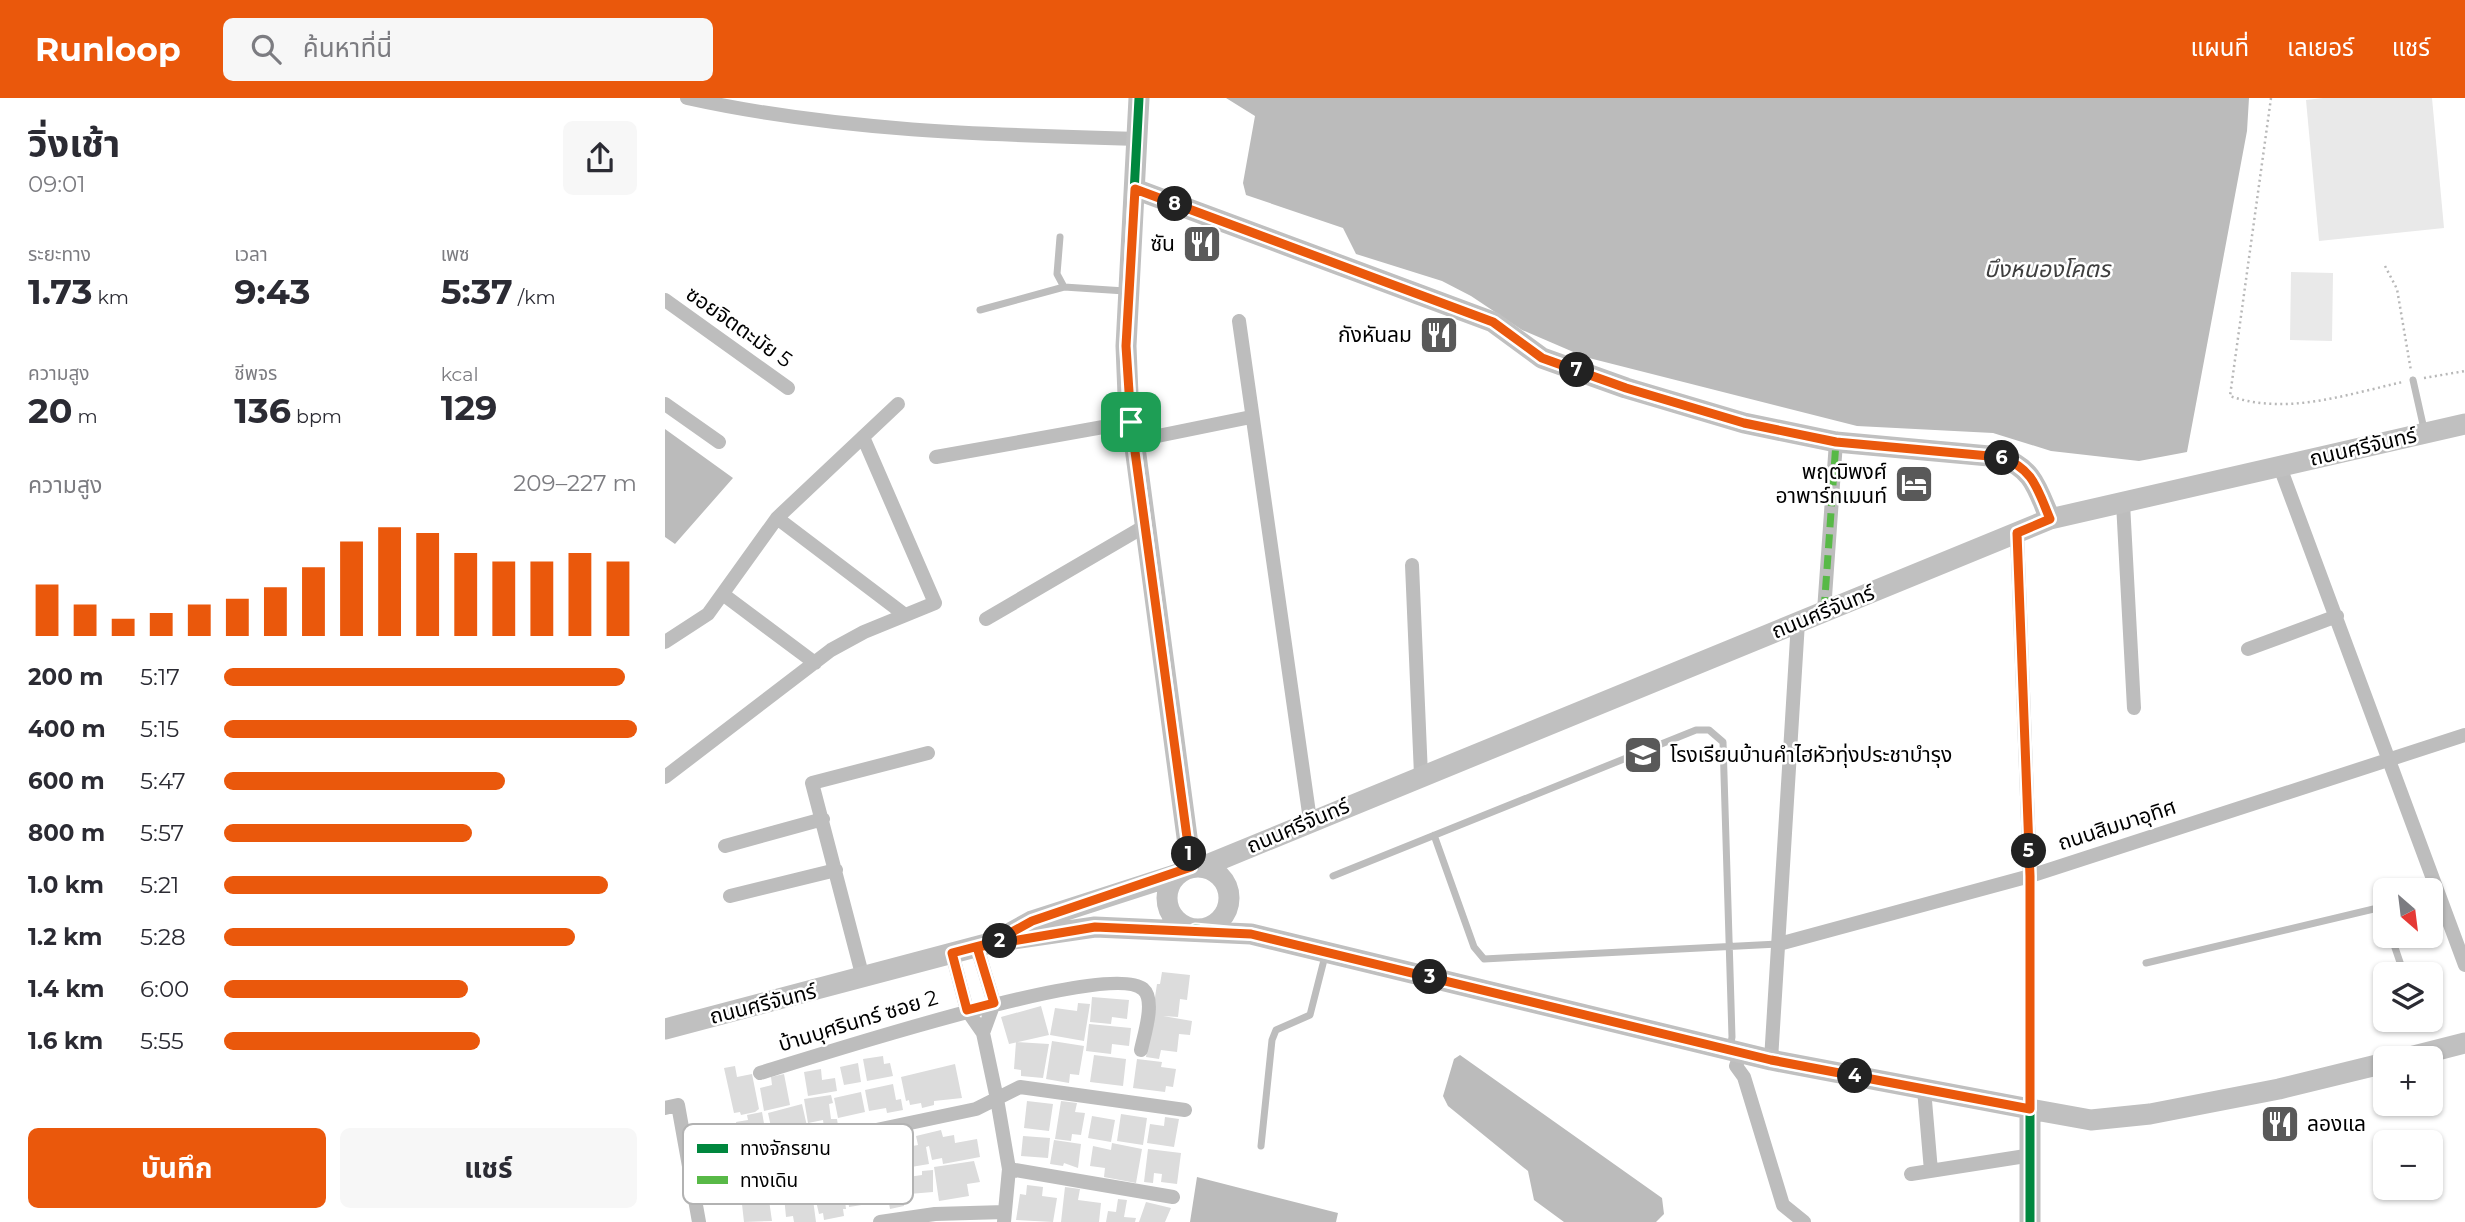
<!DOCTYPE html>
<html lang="th">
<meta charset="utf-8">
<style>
:root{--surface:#fff;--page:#f7f7f7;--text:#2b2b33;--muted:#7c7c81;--accent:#ea580c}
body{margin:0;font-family:Montserrat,"Noto Sans Thai",sans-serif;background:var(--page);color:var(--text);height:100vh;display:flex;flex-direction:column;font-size:26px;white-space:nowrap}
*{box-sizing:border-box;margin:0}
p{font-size:23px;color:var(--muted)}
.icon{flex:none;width:38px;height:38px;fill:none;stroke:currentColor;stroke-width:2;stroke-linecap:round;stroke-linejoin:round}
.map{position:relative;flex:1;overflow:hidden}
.side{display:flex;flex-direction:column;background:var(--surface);width:665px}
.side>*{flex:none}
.needle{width:46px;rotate:152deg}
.controls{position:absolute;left:1708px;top:780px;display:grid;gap:14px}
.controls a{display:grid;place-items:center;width:70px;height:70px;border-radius:10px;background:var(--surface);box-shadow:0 2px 5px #0004;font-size:35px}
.pin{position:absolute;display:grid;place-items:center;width:60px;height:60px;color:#fff;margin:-30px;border-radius:14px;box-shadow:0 4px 10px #0006}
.km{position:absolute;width:35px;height:35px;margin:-18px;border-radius:50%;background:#222;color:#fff;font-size:19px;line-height:35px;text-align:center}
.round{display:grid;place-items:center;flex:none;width:74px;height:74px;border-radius:10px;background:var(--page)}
.head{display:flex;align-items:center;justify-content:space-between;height:119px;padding:0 28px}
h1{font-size:38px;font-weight:700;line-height:52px}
.metrics{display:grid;grid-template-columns:repeat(3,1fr);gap:10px;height:119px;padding:7px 28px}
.metrics div{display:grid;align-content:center}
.metrics b{font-size:35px;font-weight:700}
.metrics small{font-size:19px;font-weight:400}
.metrics p{font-size:19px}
.chart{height:196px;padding:14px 28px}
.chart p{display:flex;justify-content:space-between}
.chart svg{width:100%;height:126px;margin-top:7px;stroke:var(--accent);stroke-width:6}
.primary-button{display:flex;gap:14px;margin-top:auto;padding:14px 28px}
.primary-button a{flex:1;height:80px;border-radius:10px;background:var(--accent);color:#fff;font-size:28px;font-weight:700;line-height:80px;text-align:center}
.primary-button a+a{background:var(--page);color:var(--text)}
ul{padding:0 28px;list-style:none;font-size:23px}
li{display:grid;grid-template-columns:112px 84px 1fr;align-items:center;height:52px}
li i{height:18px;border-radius:9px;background:var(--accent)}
header{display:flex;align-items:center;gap:42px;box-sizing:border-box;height:98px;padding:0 35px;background:var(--accent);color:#fff}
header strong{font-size:33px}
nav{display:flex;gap:38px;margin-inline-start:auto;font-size:24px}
.search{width:490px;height:63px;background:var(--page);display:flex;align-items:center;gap:18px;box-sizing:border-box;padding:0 24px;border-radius:10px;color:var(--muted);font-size:26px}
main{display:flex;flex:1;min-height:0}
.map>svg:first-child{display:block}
.green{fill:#e9e9e9}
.water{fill:#bbb}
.building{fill:#dcdcdc}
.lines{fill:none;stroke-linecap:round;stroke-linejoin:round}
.path{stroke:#b8b8b8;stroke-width:2.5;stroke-dasharray:2 3.5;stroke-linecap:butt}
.lane{stroke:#bdbdbd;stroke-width:7}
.street{stroke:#bdbdbd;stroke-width:14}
.secondary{stroke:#c0c0c0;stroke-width:21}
.quiet{stroke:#58b947;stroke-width:7;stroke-dasharray:14 7;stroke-linecap:butt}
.cycleway-casing{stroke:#fff;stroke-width:13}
.cycleway{stroke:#00873e;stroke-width:9}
.route-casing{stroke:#fff;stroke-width:14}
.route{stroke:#ea580c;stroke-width:9}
.labels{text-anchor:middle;stroke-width:5;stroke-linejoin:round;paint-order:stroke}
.poi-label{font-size:21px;fill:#000;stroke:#fff;text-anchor:end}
.street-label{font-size:21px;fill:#000;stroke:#fff}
.water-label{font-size:23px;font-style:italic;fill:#3f3f3f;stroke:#fff}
.key{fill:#fff;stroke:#b2b2b2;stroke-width:2}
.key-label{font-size:19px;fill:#000}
</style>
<header>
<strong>Runloop</strong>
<div class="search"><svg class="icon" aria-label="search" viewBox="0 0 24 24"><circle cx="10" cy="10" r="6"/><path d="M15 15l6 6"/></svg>ค้นหาที่นี่</div>
<nav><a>แผนที่</a><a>เลเยอร์</a><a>แชร์</a></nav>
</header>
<main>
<section class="side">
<div class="head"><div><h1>วิ่งเช้า</h1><p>09:01</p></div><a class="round"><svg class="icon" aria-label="share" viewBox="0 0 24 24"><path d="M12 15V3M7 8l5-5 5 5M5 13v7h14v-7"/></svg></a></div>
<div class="metrics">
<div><p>ระยะทาง</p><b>1.73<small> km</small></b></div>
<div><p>เวลา</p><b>9:43</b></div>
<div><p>เพซ</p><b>5:37<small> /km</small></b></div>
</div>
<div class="metrics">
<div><p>ความสูง</p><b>20<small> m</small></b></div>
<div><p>ชีพจร</p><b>136<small> bpm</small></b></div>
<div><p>kcal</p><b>129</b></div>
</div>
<div class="chart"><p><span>ความสูง</span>209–227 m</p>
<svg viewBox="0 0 160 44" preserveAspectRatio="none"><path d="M5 44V26M15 44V33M25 44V38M35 44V36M45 44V33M55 44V31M65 44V27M75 44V20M85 44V11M95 44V6M105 44V8M115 44V15M125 44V18M135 44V18M145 44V15M155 44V18"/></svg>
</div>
<ul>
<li><b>200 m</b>5:17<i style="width:97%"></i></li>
<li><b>400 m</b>5:15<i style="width:100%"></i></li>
<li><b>600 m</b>5:47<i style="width:68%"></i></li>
<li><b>800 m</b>5:57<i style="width:60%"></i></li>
<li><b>1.0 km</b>5:21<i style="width:93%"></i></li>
<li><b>1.2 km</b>5:28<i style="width:85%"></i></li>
<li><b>1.4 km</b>6:00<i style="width:59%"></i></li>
<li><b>1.6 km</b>5:55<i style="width:62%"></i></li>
</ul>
<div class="primary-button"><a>บันทึก</a><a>แชร์</a></div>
</section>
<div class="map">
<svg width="1800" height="1124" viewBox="0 0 1800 1124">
<rect width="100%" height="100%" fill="#fff"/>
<path class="green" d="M 1658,0 L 1767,0 L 1779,130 L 1654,143 L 1641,2 Z
M 1626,174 L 1668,175 L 1667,243 L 1625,242 Z"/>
<path class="water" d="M 561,0 L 1584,0 L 1582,33 L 1522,354 L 1474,363 L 1386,353 L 1328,335 L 1192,328 L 920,259 L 857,232 L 806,198 L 777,183 L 691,156 L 678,130 L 581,97 L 578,85 L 590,18 Z
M 0,331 L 68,380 L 10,446 L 0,439 Z
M 795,957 L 997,1100 L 999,1116 L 991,1124 L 899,1124 L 869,1102 L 863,1073 L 783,1008 L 778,998 L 789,961 Z
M 532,1079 L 673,1115 L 671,1124 L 525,1124 Z"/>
<path class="building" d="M 497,874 L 525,877 L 522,902 L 515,901 L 513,919 L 498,918 L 527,923 L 525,937 L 514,936 L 512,954 L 496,952 L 494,961 L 481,959 L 492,886 L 495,886 Z
M 427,899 L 464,902 L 462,921 L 447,919 L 446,926 L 425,924 Z
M 413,905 L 425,906 L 419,943 L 385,937 L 390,910 L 412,913 Z
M 376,908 L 384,937 L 344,946 L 336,919 Z
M 424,926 L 466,930 L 464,948 L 447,946 L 446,956 L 421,953 Z
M 387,943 L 419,948 L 414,977 L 405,976 L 404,985 L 381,981 Z
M 351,944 L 384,946 L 378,980 L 356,978 L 356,972 L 349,971 Z
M 429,957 L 461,961 L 458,988 L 425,984 Z
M 218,958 L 219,966 L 225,965 L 228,978 L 202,983 L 198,961 Z
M 472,961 L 497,964 L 496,969 L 511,971 L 508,989 L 501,988 L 500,994 L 468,990 Z
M 193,965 L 196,984 L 179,987 L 175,969 Z
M 290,966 L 297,1000 L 269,1003 L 269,1007 L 257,1010 L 256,1005 L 245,1007 L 244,1002 L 241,1003 L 236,979 Z
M 70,968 L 72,979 L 87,976 L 94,1011 L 90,1014 L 76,1017 L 75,1014 L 69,1015 L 59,970 Z
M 156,971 L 157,982 L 170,980 L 172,993 L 143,998 L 139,974 Z
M 119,976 L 125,1007 L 99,1013 L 95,990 L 107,987 L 106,979 Z
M 228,986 L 231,1002 L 236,1001 L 238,1012 L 222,1015 L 221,1010 L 204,1013 L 200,992 Z
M 196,994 L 200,1014 L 173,1020 L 169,1000 Z
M 166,997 L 168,1005 L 164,1006 L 166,1021 L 172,1021 L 174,1034 L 160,1036 L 158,1022 L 143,1025 L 139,1001 Z
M 362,1003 L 388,1006 L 384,1033 L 359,1030 Z
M 396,1003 L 412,1005 L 410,1014 L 420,1015 L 416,1037 L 407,1036 L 406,1043 L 390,1041 Z
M 137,1006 L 144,1037 L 132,1041 L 130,1033 L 108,1038 L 103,1015 Z
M 97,1014 L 101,1037 L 74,1042 L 71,1024 L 83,1022 L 82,1017 Z
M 456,1016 L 482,1020 L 478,1047 L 452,1043 Z
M 427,1018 L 450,1022 L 446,1044 L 423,1040 Z
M 500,1019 L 514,1021 L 509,1049 L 482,1045 L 485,1026 L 499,1028 Z
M 276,1032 L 278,1039 L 289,1037 L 290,1045 L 312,1041 L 315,1059 L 278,1066 L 277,1060 L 267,1062 L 264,1048 L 261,1049 L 264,1066 L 240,1070 L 237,1050 L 253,1047 L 251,1038 Z
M 358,1038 L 385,1040 L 383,1060 L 356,1058 Z
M 389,1042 L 416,1046 L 413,1070 L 399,1065 L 398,1068 L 385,1066 Z
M 447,1045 L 477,1051 L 471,1085 L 439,1079 L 440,1070 L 425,1068 L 428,1048 L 446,1052 Z
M 229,1048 L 233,1070 L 239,1069 L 241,1080 L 235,1081 L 239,1108 L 225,1111 L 223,1100 L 212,1101 L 210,1084 L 228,1081 L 227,1070 L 208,1074 L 204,1053 Z
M 483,1051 L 516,1055 L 512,1086 L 496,1084 L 497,1076 L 489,1075 L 488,1085 L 479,1084 Z
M 309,1063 L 315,1084 L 302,1086 L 304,1098 L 274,1103 L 269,1069 Z
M 268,1072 L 268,1094 L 244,1096 L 243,1079 L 257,1077 L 257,1073 Z
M 204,1081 L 209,1105 L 184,1109 L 182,1090 L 185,1089 L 185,1083 Z
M 178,1085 L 181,1111 L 178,1111 L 179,1118 L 159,1122 L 158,1115 L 154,1116 L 148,1090 Z
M 362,1087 L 378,1089 L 377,1098 L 392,1100 L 388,1124 L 351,1122 L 355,1096 L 361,1097 Z
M 400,1089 L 415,1091 L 413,1102 L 436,1105 L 434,1124 L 396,1124 Z
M 147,1094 L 151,1124 L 129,1124 L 128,1118 L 121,1119 L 119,1098 Z
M 453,1101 L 462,1102 L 459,1119 L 471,1120 L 470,1124 L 441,1124 L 443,1113 L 451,1114 Z
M 104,1102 L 107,1123 L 79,1124 L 77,1106 Z
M 481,1104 L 506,1110 L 500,1124 L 474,1124 Z"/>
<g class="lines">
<path class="path" d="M 1606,0 L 1565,298 C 1621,318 1683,296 1738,284
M 1720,168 L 1732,191 L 1746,273
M 1759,280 L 1800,273"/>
<path class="lane" d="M 395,139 L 392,176 L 399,189
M 315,212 L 399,189 L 460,193
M 1748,282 L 1759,331
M 769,737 L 809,849 L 819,861 L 1113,846
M 668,778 L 1031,632 L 1044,632 L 1058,644 L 1067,939 L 1065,951
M 1726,838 L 1738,873
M 1481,865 L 1717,809 L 1720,820
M 596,1048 L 607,942 L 611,932 L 645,917 L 660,858"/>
<path class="street" d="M 22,0 C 171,33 323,37 474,41
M 0,202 L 123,290
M 574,223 L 645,722
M 0,306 L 54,344
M 468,343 L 586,319
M 271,359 L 466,324
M 1615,369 L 1800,867
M 1458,405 L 1469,610
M 112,420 L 240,517
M 1352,435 L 1365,778 L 1365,1011
M 747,467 L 756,677
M 59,497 L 150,565
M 1159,513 L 1171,344
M 321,521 L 480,428
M 0,544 L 43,516 L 112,420 L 233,306
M 1583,551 L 1672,518
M 0,679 L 166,552 L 199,534 L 270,505 L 198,339
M 60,748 L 158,721
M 65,798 L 171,772
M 1114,846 L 1365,778 L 1800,637
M 312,849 L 329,905 L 318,935
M 287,855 L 302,912 L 318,935 L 332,1001 L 344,1071 L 339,1124
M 198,880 L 147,685 L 263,655
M 1076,954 L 1071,968 L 1079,979 L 1118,1107 L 1139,1124
M 1106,962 L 1133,524
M 95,975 C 149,959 443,862 478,891 C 491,902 479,937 476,952
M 1259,991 L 1266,1073
M 0,1010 L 13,1007 L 34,1124
M 84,1059 L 311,1011 L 355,989 L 520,1012
M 344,1071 L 508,1099
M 1246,1076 L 1367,1057
M 215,1124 L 270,1116 L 340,1114"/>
<path class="secondary" d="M 474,0 L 461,248 L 463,297 L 526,769
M 470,91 L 828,224 L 877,260 L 961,290 L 1079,325 L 1171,344 L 1335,359 C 1368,370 1372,390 1385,421
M502 800a31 31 0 1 1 62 0a31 31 0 1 1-62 0Z
M 537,769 L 1385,421 L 1800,326
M 329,844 L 430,829 L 586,836 L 1106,962 L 1365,1011 L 1365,1124
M 0,931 L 329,844 L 367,823 L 513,776
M 1737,961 L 1800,945
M 1365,1011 L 1426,1022 L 1485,1016 L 1614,991 L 1720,965"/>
<path class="quiet" d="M 1159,513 L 1171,344"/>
<g class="cycleway-casing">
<path id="cycleway" d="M 474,0 L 461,248 L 463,297 L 526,769
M 470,91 L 828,224 L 877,260 L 961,290 L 1079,325 L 1171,344 L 1335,359 C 1368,370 1372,390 1385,421
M 530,831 L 586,836 L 1106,962 L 1365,1011 L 1365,1124"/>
</g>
<use href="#cycleway" class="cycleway"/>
</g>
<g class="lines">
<g class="route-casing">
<path id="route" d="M 466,324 L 526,769 L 367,823 L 329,844 L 287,855 L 302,912 L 329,905 L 312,849 L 430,829 L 586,836 L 1106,962 L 1365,1011 L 1365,778 L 1352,435 L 1385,421 C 1372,390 1368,370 1335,359 L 1171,344 L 1079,325 L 961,290 L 877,260 L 828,224 L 470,91 L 461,248 L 466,324"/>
</g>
<use href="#route" class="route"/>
</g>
<defs>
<g id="restaurant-square" transform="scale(2.0125)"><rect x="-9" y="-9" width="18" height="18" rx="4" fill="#595959" stroke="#fff"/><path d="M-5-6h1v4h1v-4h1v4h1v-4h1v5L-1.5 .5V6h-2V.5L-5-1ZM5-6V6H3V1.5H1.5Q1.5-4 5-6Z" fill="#fff"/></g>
<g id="hotel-square" transform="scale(2.0125)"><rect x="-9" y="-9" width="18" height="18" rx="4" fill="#595959" stroke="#fff"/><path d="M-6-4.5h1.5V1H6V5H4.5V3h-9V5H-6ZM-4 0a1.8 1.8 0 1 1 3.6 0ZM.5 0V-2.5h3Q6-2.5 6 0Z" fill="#fff"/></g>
<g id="school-square" transform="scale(2.0125)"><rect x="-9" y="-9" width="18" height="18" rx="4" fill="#595959" stroke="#fff"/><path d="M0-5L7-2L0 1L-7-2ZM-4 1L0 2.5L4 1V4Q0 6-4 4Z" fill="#fff"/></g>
</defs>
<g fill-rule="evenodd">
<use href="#restaurant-square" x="537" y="146"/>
<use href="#restaurant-square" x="774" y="237"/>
<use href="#hotel-square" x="1249" y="386"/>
<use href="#school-square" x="978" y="657"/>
<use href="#restaurant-square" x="1615" y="1026"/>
</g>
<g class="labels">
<g class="poi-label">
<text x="510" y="153">ซัน</text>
<text x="747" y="244">กังหันลม</text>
<text x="1222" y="381">พฤฒิพงศ์<tspan x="1222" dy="24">อาพาร์ทเมนท์</tspan></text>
<text x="1005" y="664" text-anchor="start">โรงเรียนบ้านคำไฮหัวทุ่งประชาบำรุง</text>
<text x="1642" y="1033" text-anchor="start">ลองแล</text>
</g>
<g class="street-label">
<text transform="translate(74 229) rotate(35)" y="7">ซอยจิตตะมัย 5</text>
<text transform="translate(1698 349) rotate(-13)" y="7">ถนนศรีจันทร์</text>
<text transform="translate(1158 514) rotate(-22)" y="7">ถนนศรีจันทร์</text>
<text transform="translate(1452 727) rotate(-18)" y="7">ถนนสิมมาอุทิศ</text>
<text transform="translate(633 728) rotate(-23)" y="7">ถนนศรีจันทร์</text>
<text transform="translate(98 906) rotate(-14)" y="7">ถนนศรีจันทร์</text>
<text transform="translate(193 923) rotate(-17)" y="7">บ้านบุศรินทร์ ซอย 2</text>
</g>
<g class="water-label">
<text x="1382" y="179">บึงหนองโคตร</text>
</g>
</g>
<rect x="18" y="1026" width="230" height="80" rx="10" class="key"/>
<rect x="32" y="1046" width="31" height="9" fill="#00873e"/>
<rect x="32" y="1078" width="31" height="8" fill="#58b947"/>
<g class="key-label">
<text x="75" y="1057">ทางจักรยาน</text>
<text x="75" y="1089">ทางเดิน</text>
</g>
</svg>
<div class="controls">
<a><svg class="needle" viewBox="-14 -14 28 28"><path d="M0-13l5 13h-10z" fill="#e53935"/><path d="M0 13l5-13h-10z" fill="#7c7c81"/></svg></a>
<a><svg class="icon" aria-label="layers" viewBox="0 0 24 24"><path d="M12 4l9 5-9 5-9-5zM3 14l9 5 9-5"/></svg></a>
<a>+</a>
<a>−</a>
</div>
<div class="pin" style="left:466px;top:324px;background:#1e9e55"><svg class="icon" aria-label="arrive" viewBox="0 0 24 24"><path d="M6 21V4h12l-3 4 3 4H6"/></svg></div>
<b class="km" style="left:524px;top:756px">1</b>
<b class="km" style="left:335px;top:843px">2</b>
<b class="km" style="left:765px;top:879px">3</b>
<b class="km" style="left:1190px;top:978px">4</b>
<b class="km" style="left:1364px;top:753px">5</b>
<b class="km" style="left:1337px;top:360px">6</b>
<b class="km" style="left:912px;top:272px">7</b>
<b class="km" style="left:510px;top:106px">8</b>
</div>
</main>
